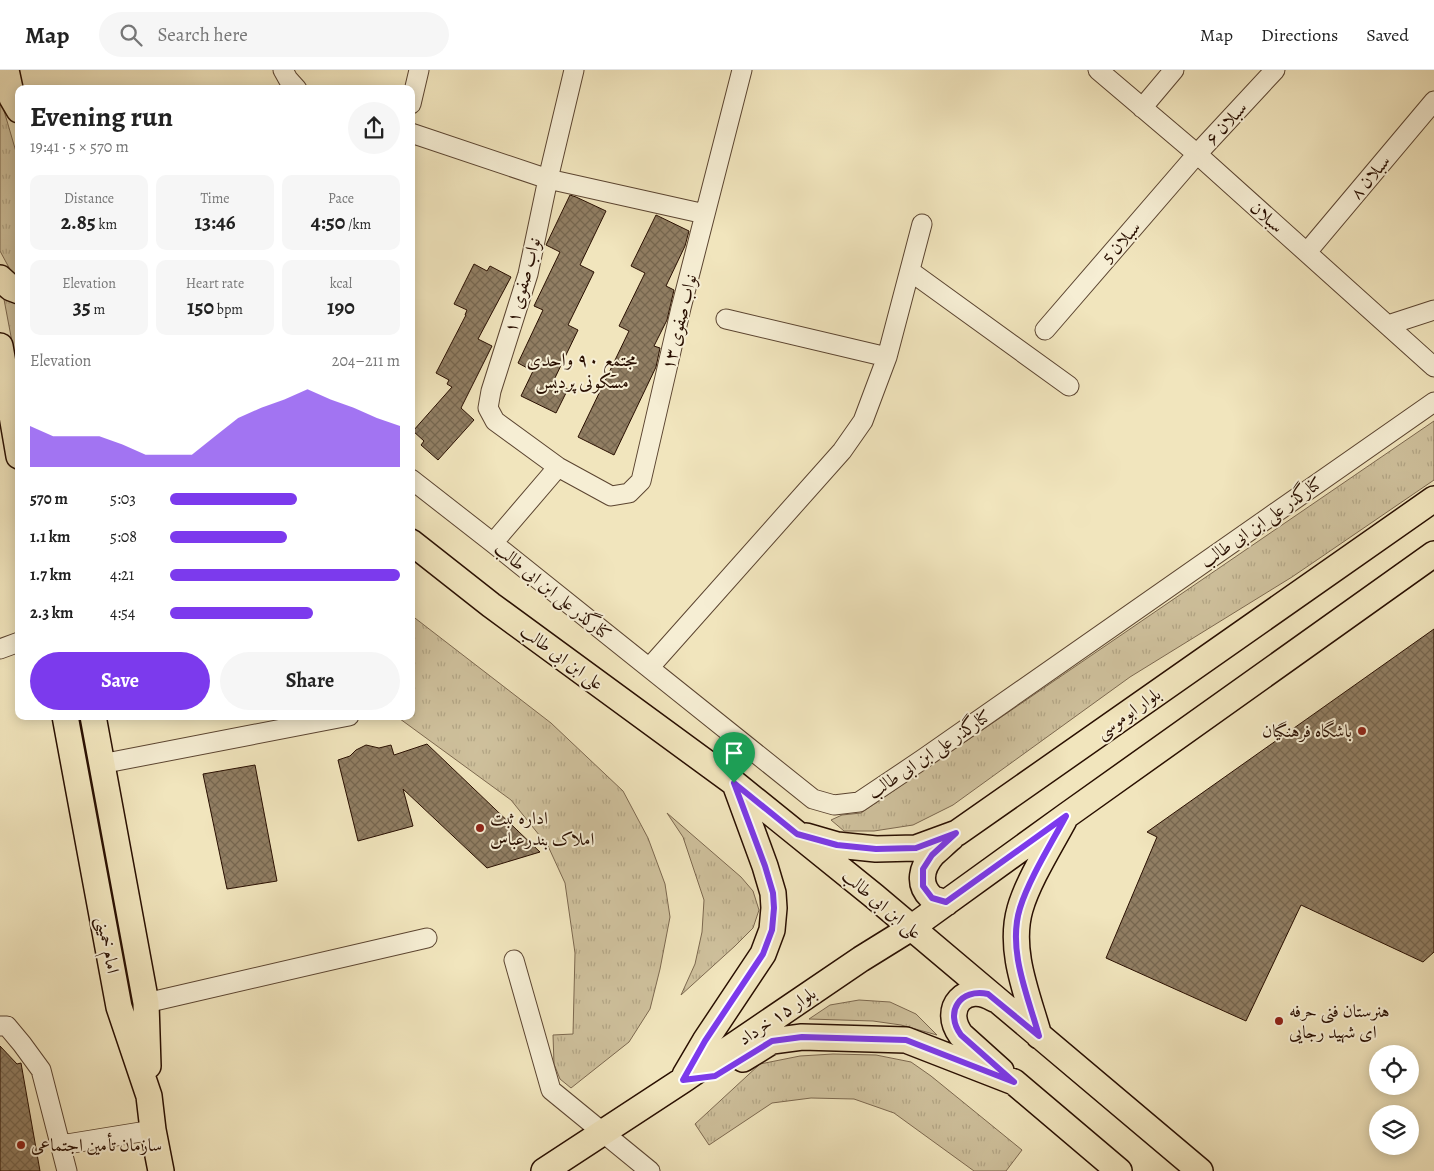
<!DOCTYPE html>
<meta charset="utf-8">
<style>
:root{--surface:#fff;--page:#f6f6f6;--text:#222;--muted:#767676;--line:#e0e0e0;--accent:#7c3aed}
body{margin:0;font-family:Alegreya,Amiri,serif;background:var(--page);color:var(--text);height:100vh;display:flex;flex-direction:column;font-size:19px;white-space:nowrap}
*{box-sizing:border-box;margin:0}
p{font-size:16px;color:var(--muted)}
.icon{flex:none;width:28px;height:28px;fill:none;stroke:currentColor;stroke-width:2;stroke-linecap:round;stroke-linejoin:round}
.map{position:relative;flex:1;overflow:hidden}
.side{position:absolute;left:15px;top:15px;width:400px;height:635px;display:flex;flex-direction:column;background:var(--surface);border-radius:10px;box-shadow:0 2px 12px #0003}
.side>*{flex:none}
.controls{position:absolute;left:1369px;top:975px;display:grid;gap:10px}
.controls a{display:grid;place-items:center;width:50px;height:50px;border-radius:50%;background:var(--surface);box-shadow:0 2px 12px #0003;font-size:25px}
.pin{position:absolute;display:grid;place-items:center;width:42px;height:42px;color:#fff;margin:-51px -21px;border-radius:50% 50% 50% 0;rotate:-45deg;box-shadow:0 0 5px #0007}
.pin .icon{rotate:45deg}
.round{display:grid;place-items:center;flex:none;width:52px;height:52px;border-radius:26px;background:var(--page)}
.summary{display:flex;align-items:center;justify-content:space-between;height:85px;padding:0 15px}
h1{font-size:28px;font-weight:600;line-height:38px}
.stats{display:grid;grid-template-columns:repeat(3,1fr);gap:8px;height:85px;padding:5px 15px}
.stats div{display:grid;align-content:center;border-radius:10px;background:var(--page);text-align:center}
.stats b{font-size:21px;font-weight:600}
.stats small{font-size:14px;font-weight:400}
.stats p{font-size:14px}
.chart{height:140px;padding:10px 15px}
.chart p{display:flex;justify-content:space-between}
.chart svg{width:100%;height:90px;margin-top:5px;fill:var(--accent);opacity:.7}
.action{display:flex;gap:10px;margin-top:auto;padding:10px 15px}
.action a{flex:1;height:58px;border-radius:30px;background:var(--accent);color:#fff;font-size:20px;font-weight:600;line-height:58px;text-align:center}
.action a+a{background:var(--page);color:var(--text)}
ul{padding:0 15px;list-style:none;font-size:16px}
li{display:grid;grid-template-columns:80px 60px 1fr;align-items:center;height:38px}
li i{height:12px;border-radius:6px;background:var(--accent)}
header{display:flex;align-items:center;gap:30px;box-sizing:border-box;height:70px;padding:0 25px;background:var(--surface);border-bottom:1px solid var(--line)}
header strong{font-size:24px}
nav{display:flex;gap:28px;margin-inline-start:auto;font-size:18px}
.search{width:350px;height:45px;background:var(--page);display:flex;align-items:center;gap:12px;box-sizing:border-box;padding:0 18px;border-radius:28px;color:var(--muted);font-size:19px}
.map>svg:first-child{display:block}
.grass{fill:url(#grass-tufts);stroke:#7c684f}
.building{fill:url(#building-cross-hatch);stroke:#290f01}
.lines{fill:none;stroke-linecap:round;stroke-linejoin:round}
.minor-casing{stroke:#5b4430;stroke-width:21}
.major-casing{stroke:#290f01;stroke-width:28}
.minor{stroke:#f6eed4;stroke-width:19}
.major{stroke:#f1e5bd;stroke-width:25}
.route-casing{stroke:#fff;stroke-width:10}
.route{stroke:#7c3aed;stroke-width:6}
.poi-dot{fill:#8f2418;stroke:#f6eed4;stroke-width:2}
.labels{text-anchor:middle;stroke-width:4;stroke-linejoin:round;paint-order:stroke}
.street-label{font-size:18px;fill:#290f01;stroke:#f6eed4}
.poi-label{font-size:18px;fill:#290f01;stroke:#f6eed4;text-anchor:start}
.neighbourhood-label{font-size:19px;fill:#290f01;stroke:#f6eed4}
</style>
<header>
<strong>Map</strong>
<div class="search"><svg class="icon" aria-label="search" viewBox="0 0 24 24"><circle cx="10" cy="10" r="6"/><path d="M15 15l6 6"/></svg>Search here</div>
<nav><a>Map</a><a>Directions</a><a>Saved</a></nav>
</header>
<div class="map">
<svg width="1434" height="1101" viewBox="0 0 1434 1101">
<defs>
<pattern id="grass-tufts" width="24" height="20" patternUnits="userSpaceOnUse" patternTransform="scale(1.25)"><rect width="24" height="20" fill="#cfc19d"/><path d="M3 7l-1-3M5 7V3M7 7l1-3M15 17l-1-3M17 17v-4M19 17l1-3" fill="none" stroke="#b2a585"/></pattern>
<pattern id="building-cross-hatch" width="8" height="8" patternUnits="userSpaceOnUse" patternTransform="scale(1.25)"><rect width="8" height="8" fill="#917e63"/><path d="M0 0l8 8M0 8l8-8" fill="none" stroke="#76664f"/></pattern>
</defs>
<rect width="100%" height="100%" fill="#f1e5bd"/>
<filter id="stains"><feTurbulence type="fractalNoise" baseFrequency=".004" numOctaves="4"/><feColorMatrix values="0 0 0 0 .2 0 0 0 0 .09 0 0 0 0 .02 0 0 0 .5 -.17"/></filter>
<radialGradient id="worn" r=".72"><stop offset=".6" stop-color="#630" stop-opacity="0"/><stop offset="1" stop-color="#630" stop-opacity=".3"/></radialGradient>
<path class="grass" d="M 0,27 L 19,92 L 19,206 L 13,205 L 0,181 Z
M 3,224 L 19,234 L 19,309 Z
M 1434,351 L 1434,410 L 1292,507 L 1130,607 L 953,735 L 913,755 L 874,761 L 844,761 L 831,750 L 842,745 L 861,743 Z
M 411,545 L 551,653 L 623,721 L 648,768 L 665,814 L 670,847 L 660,899 L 650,939 L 629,972 L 571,1018 L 560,1009 L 554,994 L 553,965 L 573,964 L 575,883 L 565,813 L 548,776 L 511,730 L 396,646 L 411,646 Z
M 667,743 L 741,807 L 753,821 L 759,840 L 753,858 L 735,876 L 681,925 L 695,894 L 702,862 L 704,830 L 683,767 Z
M 859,930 L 890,932 L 916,944 L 937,965 L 901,955 L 873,951 L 809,949 L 830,935 Z
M 833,984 L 876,985 L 911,992 L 931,1006 L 1022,1080 L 1006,1101 L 974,1101 L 894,1043 L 854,1029 L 811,1028 L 772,1033 L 709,1075 L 695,1054 L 760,994 L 800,986 Z"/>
<path class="building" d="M 570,125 L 576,127 L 606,141 L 580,195 L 594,202 L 568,255 L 578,260 L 553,312 L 568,319 L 556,343 L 521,326 L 533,301 L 518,293 L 543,240 L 534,236 L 560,182 L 546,175 Z
M 656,145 L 689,161 L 685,176 L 666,216 L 674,220 L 667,250 L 654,276 L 660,278 L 656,297 L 614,385 L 578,367 L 629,261 L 619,256 L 645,203 L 631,196 Z
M 474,194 L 487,201 L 490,196 L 511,207 L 478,269 L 492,276 L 461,338 L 474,350 L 438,390 L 421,375 L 424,371 L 413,361 L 452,317 L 447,314 L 449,310 L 436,303 L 466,245 L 465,245 L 467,240 L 454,234 Z
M 1434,559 L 1434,882 L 1423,892 L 1301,835 L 1246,951 L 1106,888 L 1157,767 L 1147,762 Z
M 427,674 L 540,782 L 487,798 L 403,719 L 413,756 L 358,771 L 338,690 L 350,686 L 356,680 L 366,675 L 379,678 L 391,675 L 394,685 Z
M 255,695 L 277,811 L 227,819 L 203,704 Z
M 0,976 L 17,994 L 21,993 L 40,1101 L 0,1101 Z"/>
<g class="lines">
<g class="minor-casing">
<path id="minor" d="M 283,0 L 288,9 L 297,19
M 574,0 L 548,109 L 528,204 L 491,321 L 488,338 L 495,351 L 558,397 L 611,426 L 629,423 L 641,411 L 681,238 L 742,0
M 1098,0 L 1197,84 L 1434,297
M 411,34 L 419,0
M 1142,38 L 1174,0
M 411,63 L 548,109 L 705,144
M 1307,182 L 1434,31
M 910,201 L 1069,316
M 726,249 L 887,287
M 1388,255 L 1434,240
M 1045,260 L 1197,84 L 1275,0
M 411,409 L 493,473 L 813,729 L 834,735 L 859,732 L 923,689 L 1434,332
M 493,473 L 558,397
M 0,579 L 19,572
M 649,598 L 842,381 L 863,351 L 887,287 L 922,154
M 101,694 L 349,646
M 514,890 L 551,1020 L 650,1101
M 146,933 L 427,868
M 0,956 L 7,956 L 22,974 L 41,1000 L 67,1101
M 61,1075 L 153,1060"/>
</g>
<g class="major-casing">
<path id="major" d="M 6,0 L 12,28 L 19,40
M 0,208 L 11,218 L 19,221
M 0,276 L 19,386
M 411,472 L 491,535 L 734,713 L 874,826 L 1200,1101
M 65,646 L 119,937 L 149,1026 L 153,1060 L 161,1101
M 93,646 L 146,933 L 148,996
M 806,766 L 837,775 L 876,779 L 916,778 L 957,763 L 1434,429
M 946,833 C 941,831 934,830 931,827 C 917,814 922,797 933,784 C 939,779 945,773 951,768
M 994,929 C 966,911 941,938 961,965 L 1001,1001
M 1039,966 C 1028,926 1008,881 1020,839 C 1028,811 1050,776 1064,750
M 743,989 L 772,971 L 802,967 L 906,970 L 1014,1012 L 1119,1101
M 685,1005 L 705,971 L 763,884 L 772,860 L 774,838 L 773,823 L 765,796 L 735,714
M 544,1101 L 683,1010 L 861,889 L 911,858 L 1066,746 L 1434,484"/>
</g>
<use href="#minor" class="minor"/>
<use href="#major" class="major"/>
</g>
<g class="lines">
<g class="route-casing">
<path id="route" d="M 734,713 L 797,764 L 837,775 L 876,779 L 916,778 L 956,763 L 932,785 L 923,799 L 923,816 L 932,828 L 946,832 L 1066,746 C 1051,774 1029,809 1020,838 C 1007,880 1028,926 1039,966 L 988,924 C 960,918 944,942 961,965 L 1014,1012 L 906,970 L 802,967 L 772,971 L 715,1006 L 683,1010 L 705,971 L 763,884 L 772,860 L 774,838 L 773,823 L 765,796 Z"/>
</g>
<use href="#route" class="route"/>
</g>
<g class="poi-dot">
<circle cx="1362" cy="661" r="5"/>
<circle cx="480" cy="758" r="5"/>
<circle cx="1279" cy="951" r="5"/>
<circle cx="21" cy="1075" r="5"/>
</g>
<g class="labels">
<g class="street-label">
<text transform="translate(1226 53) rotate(-47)" y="6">سبلان ۶</text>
<text transform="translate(1370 107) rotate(-50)" y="6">سبلان ۸</text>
<text transform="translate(1267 147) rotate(42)" y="6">سبلان</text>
<text transform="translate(1121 172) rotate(-49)" y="6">سبلان 5</text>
<text transform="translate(522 215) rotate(-75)" y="6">نواب صفوی ۱۱</text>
<text transform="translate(679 252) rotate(-76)" y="6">نواب صفوی ۱۳</text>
<text transform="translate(1261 452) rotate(-35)" y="6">کنارگذر علی ابن ابی طالب</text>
<text transform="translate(553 521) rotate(39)" y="6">کنارگذر علی ابن ابی طالب</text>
<text transform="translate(562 587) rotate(36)" y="6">علی ابن ابی طالب</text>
<text transform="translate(1128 643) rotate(-35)" y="6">بلوار ابوموسی</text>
<text transform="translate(929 684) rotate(-34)" y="6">کنارگذر علی ابن ابی طالب</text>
<text transform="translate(882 834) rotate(40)" y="6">علی ابن ابی طالب</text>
<text transform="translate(108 875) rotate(79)" y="6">امام خمینی</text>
<text transform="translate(777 946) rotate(-34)" y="6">بلوار ۱۵ خرداد</text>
</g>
<g class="poi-label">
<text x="1352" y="667" text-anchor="end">باشگاه فرهنگیان</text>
<text x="490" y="754">اداره ثبت<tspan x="490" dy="21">املاک بندرعباس</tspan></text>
<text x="1289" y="947">هنرستان فنی حرفه<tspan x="1289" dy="21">ای شهید رجایی</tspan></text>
<text x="31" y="1081">سازمان تأمین اجتماعی</text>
</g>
<g class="neighbourhood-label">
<text x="582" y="296">مجتمع ٩٠ واحدی<tspan x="582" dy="22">مسکونی پردیس</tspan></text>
</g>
</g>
<rect width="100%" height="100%" filter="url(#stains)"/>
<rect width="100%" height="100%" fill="url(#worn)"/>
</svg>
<div class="controls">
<a><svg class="icon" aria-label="locate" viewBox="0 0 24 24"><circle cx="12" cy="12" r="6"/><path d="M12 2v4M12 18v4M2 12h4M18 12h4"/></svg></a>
<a><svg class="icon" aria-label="layers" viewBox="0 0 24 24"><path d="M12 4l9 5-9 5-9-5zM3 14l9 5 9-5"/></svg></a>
</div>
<div class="pin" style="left:734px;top:713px;background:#1e9e55"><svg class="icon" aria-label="arrive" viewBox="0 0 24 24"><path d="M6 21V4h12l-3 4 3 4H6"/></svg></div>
<section class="side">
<div class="summary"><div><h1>Evening run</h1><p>19:41 · 5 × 570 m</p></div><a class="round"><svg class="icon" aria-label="share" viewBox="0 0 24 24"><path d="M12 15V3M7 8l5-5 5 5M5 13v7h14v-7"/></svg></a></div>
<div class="stats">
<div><p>Distance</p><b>2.85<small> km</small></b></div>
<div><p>Time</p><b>13:46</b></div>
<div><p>Pace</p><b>4:50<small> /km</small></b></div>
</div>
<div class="stats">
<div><p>Elevation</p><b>35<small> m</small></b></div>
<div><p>Heart rate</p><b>150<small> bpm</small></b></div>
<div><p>kcal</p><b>190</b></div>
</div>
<div class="chart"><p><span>Elevation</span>204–211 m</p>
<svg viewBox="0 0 160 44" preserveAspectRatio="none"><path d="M0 44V24L10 29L20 29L30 29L40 33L50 38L60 38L70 38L80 29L90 20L100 15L110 11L120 6L130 11L140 15L150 20L160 24V44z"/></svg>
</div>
<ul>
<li><b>570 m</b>5:03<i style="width:55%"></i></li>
<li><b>1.1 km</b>5:08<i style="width:51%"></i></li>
<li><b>1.7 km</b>4:21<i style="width:100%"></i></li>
<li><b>2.3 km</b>4:54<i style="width:62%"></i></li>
</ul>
<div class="action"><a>Save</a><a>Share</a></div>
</section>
</div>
